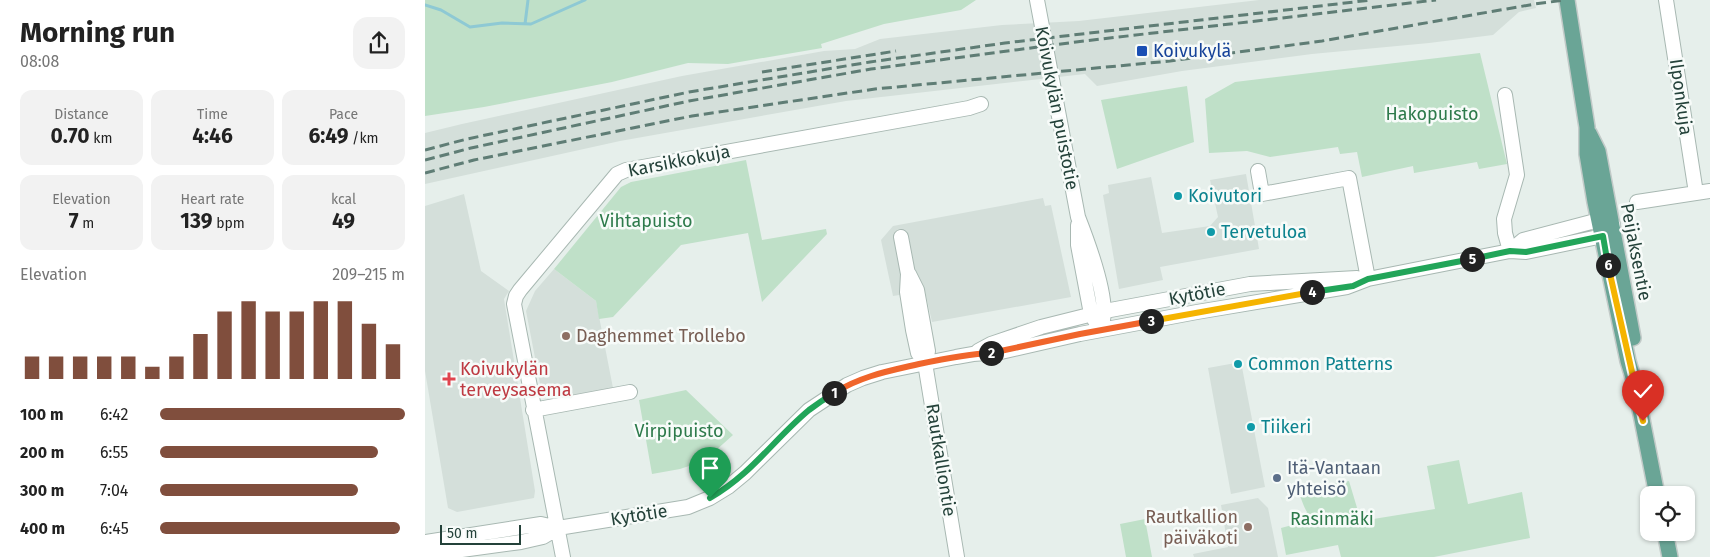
<!DOCTYPE html>
<meta charset="utf-8">
<style>
:root{--surface:#fff;--page:#f2f2f2;--text:#222;--muted:#767676;--accent:#804e3d}
body{margin:0;font-family:"Fira Sans",sans-serif;background:var(--page);color:var(--text);height:100vh;display:flex;flex-direction:column;font-size:19px;white-space:nowrap}
*{box-sizing:border-box;margin:0}
p{font-size:16px;color:var(--muted)}
.icon{flex:none;width:28px;height:28px;fill:none;stroke:currentColor;stroke-width:2;stroke-linecap:round;stroke-linejoin:round}
.map{position:relative;flex:1;overflow:hidden}
.details{display:flex;flex-direction:column;background:var(--surface);width:425px}
.details>*{flex:none}
.fabs{position:absolute;left:1215px;top:486px;display:grid;gap:10px}
.fabs a{display:grid;place-items:center;width:55px;height:55px;border-radius:10px;background:var(--surface);box-shadow:0 1px 4px #0004;font-size:25px}
.scale{position:absolute;left:15px;bottom:12px;width:81px;box-sizing:border-box;padding-left:5px;border:2px solid #24423a;border-top:0;font-size:14px;line-height:18px;white-space:nowrap;color:#24423a;-webkit-text-stroke:4px #f7fbf9;paint-order:stroke}
.pin{position:absolute;display:grid;place-items:center;width:42px;height:42px;color:#fff;margin:-51px -21px;border-radius:50% 50% 50% 0;rotate:-45deg;box-shadow:0 0 5px #0007}
.pin .icon{rotate:45deg}
.km{position:absolute;width:25px;height:25px;margin:-12px;border-radius:50%;background:#222;color:#fff;font-size:14px;line-height:25px;text-align:center}
.round{display:grid;place-items:center;flex:none;width:52px;height:52px;border-radius:15px;background:var(--page)}
.head{display:flex;align-items:center;justify-content:space-between;height:85px;padding:0 20px}
h1{font-size:28px;font-weight:700;line-height:38px}
.metrics{display:grid;grid-template-columns:repeat(3,1fr);gap:8px;height:85px;padding:5px 20px}
.metrics div{display:grid;align-content:center;border-radius:12px;background:var(--page);text-align:center}
.metrics b{font-size:21px;font-weight:700}
.metrics small{font-size:14px;font-weight:400}
.metrics p{font-size:14px}
.chart{height:140px;padding:10px 20px}
.chart p{display:flex;justify-content:space-between}
.chart svg{width:100%;height:90px;margin-top:5px;stroke:var(--accent);stroke-width:6}
ul{padding:0 20px;list-style:none;font-size:16px}
li{display:grid;grid-template-columns:80px 60px 1fr;align-items:center;height:38px}
li i{height:12px;border-radius:6px;background:var(--accent)}
main{display:flex;flex:1;min-height:0}
.map>svg:first-child{display:block}
.built{fill:#d4dfda}
.green{fill:#bfe0c8}
.lines{fill:none;stroke-linecap:round;stroke-linejoin:round}
.stream{stroke:#8ec9d4;stroke-width:3}
.minor-casing{stroke:#a8b8b2;stroke-width:16}
.major-casing{stroke:#c2cac8;stroke-width:18}
.minor{stroke:#fff;stroke-width:14}
.major{stroke:#6aa596;stroke-width:15}
.rail{stroke:#5f7d75;stroke-width:3;stroke-dasharray:10 5;stroke-linecap:butt}
.split-1-casing{stroke:#fff;stroke-width:10}
.split-2-casing{stroke:#fff;stroke-width:10}
.split-3-casing{stroke:#fff;stroke-width:10}
.split-4-casing{stroke:#fff;stroke-width:10}
.split-5-casing{stroke:#fff;stroke-width:10}
.split-6-casing{stroke:#fff;stroke-width:10}
.split-7-casing{stroke:#fff;stroke-width:10}
.split-1{stroke:#22a559;stroke-width:6}
.split-2{stroke:#f0652b;stroke-width:6}
.split-3{stroke:#f0652b;stroke-width:6}
.split-4{stroke:#f5b400;stroke-width:6}
.split-5{stroke:#22a559;stroke-width:6}
.split-6{stroke:#22a559;stroke-width:6}
.split-7{stroke:#f5b400;stroke-width:6}
.transit-dot{fill:#1a4fb4;stroke:#f7fbf9;stroke-width:2}
.culture-dot{fill:#0f9aa8;stroke:#f7fbf9;stroke-width:2}
.education-dot{fill:#8d6e63;stroke:#f7fbf9;stroke-width:2}
.health-dot{fill:#e0444e;stroke:#f7fbf9;stroke-width:2}
.service-dot{fill:#5c6f8a;stroke:#f7fbf9;stroke-width:2}
.labels{text-anchor:middle;stroke-width:5;stroke-linejoin:round;paint-order:stroke}
.transit-label{font-size:18px;fill:#164399;stroke:#f7fbf9;text-anchor:start}
.street-label{font-size:18px;fill:#24423a;stroke:#f7fbf9}
.park-label{font-size:18px;fill:#2d7a4b;stroke:#f7fbf9}
.culture-label{font-size:18px;fill:#0d838f;stroke:#f7fbf9;text-anchor:start}
.education-label{font-size:18px;fill:#785e54;stroke:#f7fbf9;text-anchor:start}
.health-label{font-size:18px;fill:#be3a42;stroke:#f7fbf9;text-anchor:start}
.service-label{font-size:18px;fill:#4e5e75;stroke:#f7fbf9;text-anchor:start}
</style>
<main>
<section class="details">
<div class="head"><div><h1>Morning run</h1><p>08:08</p></div><a class="round"><svg class="icon" aria-label="share" viewBox="0 0 24 24"><path d="M12 15V3M7 8l5-5 5 5M5 13v7h14v-7"/></svg></a></div>
<div class="metrics">
<div><p>Distance</p><b>0.70<small> km</small></b></div>
<div><p>Time</p><b>4:46</b></div>
<div><p>Pace</p><b>6:49<small> /km</small></b></div>
</div>
<div class="metrics">
<div><p>Elevation</p><b>7<small> m</small></b></div>
<div><p>Heart rate</p><b>139<small> bpm</small></b></div>
<div><p>kcal</p><b>49</b></div>
</div>
<div class="chart"><p><span>Elevation</span>209–215 m</p>
<svg viewBox="0 0 160 44" preserveAspectRatio="none"><path d="M5 44V33M15 44V33M25 44V33M35 44V33M45 44V33M55 44V38M65 44V33M75 44V22M85 44V11M95 44V6M105 44V11M115 44V11M125 44V6M135 44V6M145 44V17M155 44V27"/></svg>
</div>
<ul>
<li><b>100 m</b>6:42<i style="width:100%"></i></li>
<li><b>200 m</b>6:55<i style="width:89%"></i></li>
<li><b>300 m</b>7:04<i style="width:81%"></i></li>
<li><b>400 m</b>6:45<i style="width:98%"></i></li>
</ul>
</section>
<div class="map">
<svg width="1285" height="557" viewBox="0 0 1285 557">
<rect width="100%" height="100%" fill="#e6efeb"/>
<path class="built" d="M 834,0 L 1109,0 L 1111,8 L 1094,12 L 1068,35 L 1004,43 L 887,54 L 757,71 L 672,86 L 660,74 L 421,101 L 195,141 L 0,184 L 0,133 L 37,124 L 257,76 L 399,51 L 430,49 L 455,39 L 577,25 L 654,21 Z
M 821,174 L 834,249 L 735,267 L 738,280 L 694,289 L 678,195 L 684,193 L 683,185 L 726,177 L 737,233 L 785,226 L 793,217 L 785,180 Z
M 39,194 L 56,271 L 84,291 L 79,299 L 110,491 L 109,498 L 32,512 L 23,508 L 0,371 L 0,206 Z
M 618,198 L 620,206 L 626,205 L 646,297 L 507,322 L 500,291 L 468,296 L 456,240 L 468,226 Z
M 129,269 L 171,301 L 188,388 L 123,399 L 117,394 L 101,311 L 110,291 Z
M 816,362 L 840,487 L 806,494 L 783,368 Z
M 833,498 L 843,508 L 853,557 L 769,557 L 768,554 L 803,547 L 796,505 Z"/>
<path class="green" d="M 0,0 L 551,0 L 536,10 L 459,24 L 396,44 L 397,48 L 303,64 L 263,63 L 187,82 L 59,107 L 0,116 Z
M 1055,53 L 1082,164 L 1054,169 L 1052,162 L 989,173 L 988,166 L 937,177 L 932,152 L 915,154 L 913,147 L 845,157 L 822,151 L 784,153 L 780,99 L 810,82 Z
M 762,86 L 769,142 L 692,169 L 676,100 Z
M 321,160 L 337,240 L 401,229 L 402,234 L 337,302 L 323,233 L 256,245 L 188,317 L 174,319 L 171,301 L 129,269 L 196,187 L 206,182 Z
M 261,390 L 308,435 L 279,461 L 255,469 L 227,474 L 214,400 Z
M 1034,460 L 1043,504 L 1097,492 L 1105,538 L 1009,557 L 916,557 L 913,545 L 861,555 L 856,528 L 871,524 L 882,512 C 877,504 877,497 871,490 L 924,481 L 936,521 L 1010,509 L 1002,466 Z
M 720,519 L 727,557 L 701,557 L 695,524 Z"/>
<g class="lines">
<path class="stream" d="M 0,5 L 16,10 L 45,27 L 77,23 L 106,24 L 160,0
M 100,24 L 103,0"/>
<g class="minor-casing">
<path id="minor" d="M 612,0 L 653,217 C 662,240 683,297 678,320
M 1241,0 L 1271,193
M 1080,95 L 1092,175 L 1079,219 L 1080,233 L 1085,251
M 833,171 L 837,194 L 924,178 L 943,279
M 1212,202 L 1285,191
M 653,225 L 653,245 L 666,314 L 670,321
M 476,237 L 483,274 L 482,292 L 488,330 L 493,353 L 500,363 L 532,557
M 484,274 L 492,290 L 503,351 L 500,363
M 553,351 L 566,344 L 616,327 L 680,311 L 825,284 L 932,278
M 108,410 L 205,392
M 0,542 L 116,524 L 133,528 L 263,507 L 285,498 L 303,487 L 320,473 L 384,410 L 422,385 L 438,378 L 457,372 L 531,357 L 548,354 L 576,352 L 655,334 L 772,312 L 922,287 L 943,279 L 1085,251 L 1101,252 L 1178,236 L 1188,225 L 1174,220 L 1098,240 L 1085,251
M 0,555 L 96,542 L 118,537 L 133,528
M 138,557 L 89,304 L 91,296 L 95,290 L 192,174 L 201,170 L 544,108 L 556,104"/>
</g>
<g class="major-casing">
<path id="major" d="M 1142,0 L 1162,127 L 1162,154 L 1170,202 L 1203,361 L 1210,384 L 1232,495
M 1164,133 L 1173,151 L 1208,338
M 1240,532 L 1245,557"/>
</g>
<use href="#minor" class="minor"/>
<use href="#major" class="major"/>
<path class="rail" d="M 337,72 L 471,51
M 0,150 L 42,139 L 264,92 L 445,62 L 580,43 L 946,0
M 0,160 L 46,148 L 264,101 L 446,69 L 651,42 L 1011,0
M 0,173 L 49,160 L 267,116 L 450,89 L 745,61 L 897,41 L 1110,4 L 1140,0"/>
</g>
<g class="lines">
<g class="split-1-casing">
<path id="split-1" d="M 285,498 C 328,473 348,440 384,410 C 392,404 401,398 409,393"/>
</g>
<g class="split-2-casing">
<path id="split-2" d="M 409,393 C 436,376 464,371 494,364 C 518,359 542,354 566,353"/>
</g>
<g class="split-3-casing">
<path id="split-3" d="M 566,353 L 655,334 L 726,321"/>
</g>
<g class="split-4-casing">
<path id="split-4" d="M 726,321 L 887,292"/>
</g>
<g class="split-5-casing">
<path id="split-5" d="M 887,292 L 928,286 L 943,279 L 1047,259"/>
</g>
<g class="split-6-casing">
<path id="split-6" d="M 1047,259 L 1085,251 L 1101,252 L 1178,236 L 1183,265"/>
</g>
<g class="split-7-casing">
<path id="split-7" d="M 1183,265 L 1218,421"/>
</g>
<use href="#split-1" class="split-1"/>
<use href="#split-2" class="split-2"/>
<use href="#split-3" class="split-3"/>
<use href="#split-4" class="split-4"/>
<use href="#split-5" class="split-5"/>
<use href="#split-6" class="split-6"/>
<use href="#split-7" class="split-7"/>
</g>
<rect class="transit-dot" x="711" y="45" width="12" height="12" rx="2.5"/>
<g class="culture-dot">
<circle cx="753" cy="196" r="5"/>
<circle cx="786" cy="232" r="5"/>
<circle cx="813" cy="364" r="5"/>
<circle cx="826" cy="427" r="5"/>
</g>
<g class="education-dot">
<circle cx="141" cy="336" r="5"/>
<circle cx="823" cy="527" r="5"/>
</g>
<path class="health-dot" d="M21.5 371.5h5v5h5v5h-5v5h-5v-5h-5v-5h5z"/>
<circle class="service-dot" cx="852" cy="478" r="5"/>
<g class="labels">
<g class="transit-label">
<text x="728" y="57">Koivukylä</text>
</g>
<g class="street-label">
<text transform="translate(1256 97) rotate(82)" y="6">Ilponkuja</text>
<text transform="translate(632 108) rotate(79)" y="6">Koivukylän puistotie</text>
<text transform="translate(254 161) rotate(-11)" y="6">Karsikkokuja</text>
<text transform="translate(1211 252) rotate(79)" y="6">Peijaksentie</text>
<text transform="translate(772 294) rotate(-11)" y="6">Kytötie</text>
<text transform="translate(516 460) rotate(81)" y="6">Rautkalliontie</text>
<text transform="translate(214 515) rotate(-9)" y="6">Kytötie</text>
</g>
<g class="park-label">
<text x="1007" y="120">Hakopuisto</text>
<text x="221" y="227">Vihtapuisto</text>
<text x="254" y="437">Virpipuisto</text>
<text x="907" y="525">Rasinmäki</text>
</g>
<g class="culture-label">
<text x="763" y="202">Koivutori</text>
<text x="796" y="238">Tervetuloa</text>
<text x="823" y="370">Common Patterns</text>
<text x="836" y="433">Tiikeri</text>
</g>
<g class="education-label">
<text x="151" y="342">Daghemmet Trollebo</text>
<text x="813" y="523" text-anchor="end">Rautkallion<tspan x="813" dy="21">päiväkoti</tspan></text>
</g>
<g class="health-label">
<text x="35" y="375">Koivukylän<tspan x="35" dy="21">terveysasema</tspan></text>
</g>
<g class="service-label">
<text x="862" y="474">Itä-Vantaan<tspan x="862" dy="21">yhteisö</tspan></text>
</g>
</g>
</svg>
<div class="fabs">
<a><svg class="icon" aria-label="locate" viewBox="0 0 24 24"><circle cx="12" cy="12" r="6"/><path d="M12 2v4M12 18v4M2 12h4M18 12h4"/></svg></a>
</div>
<div class="scale">50 m</div>
<div class="pin" style="left:285px;top:498px;background:#1e9e55"><svg class="icon" aria-label="arrive" viewBox="0 0 24 24"><path d="M6 21V4h12l-3 4 3 4H6"/></svg></div>
<div class="pin" style="left:1218px;top:421px;background:#d93025"><svg class="icon" aria-label="check" viewBox="0 0 24 24"><path d="M5 12l5 5 9-10"/></svg></div>
<b class="km" style="left:409px;top:393px">1</b>
<b class="km" style="left:566px;top:353px">2</b>
<b class="km" style="left:726px;top:321px">3</b>
<b class="km" style="left:887px;top:292px">4</b>
<b class="km" style="left:1047px;top:259px">5</b>
<b class="km" style="left:1183px;top:265px">6</b>
</div>
</main>
